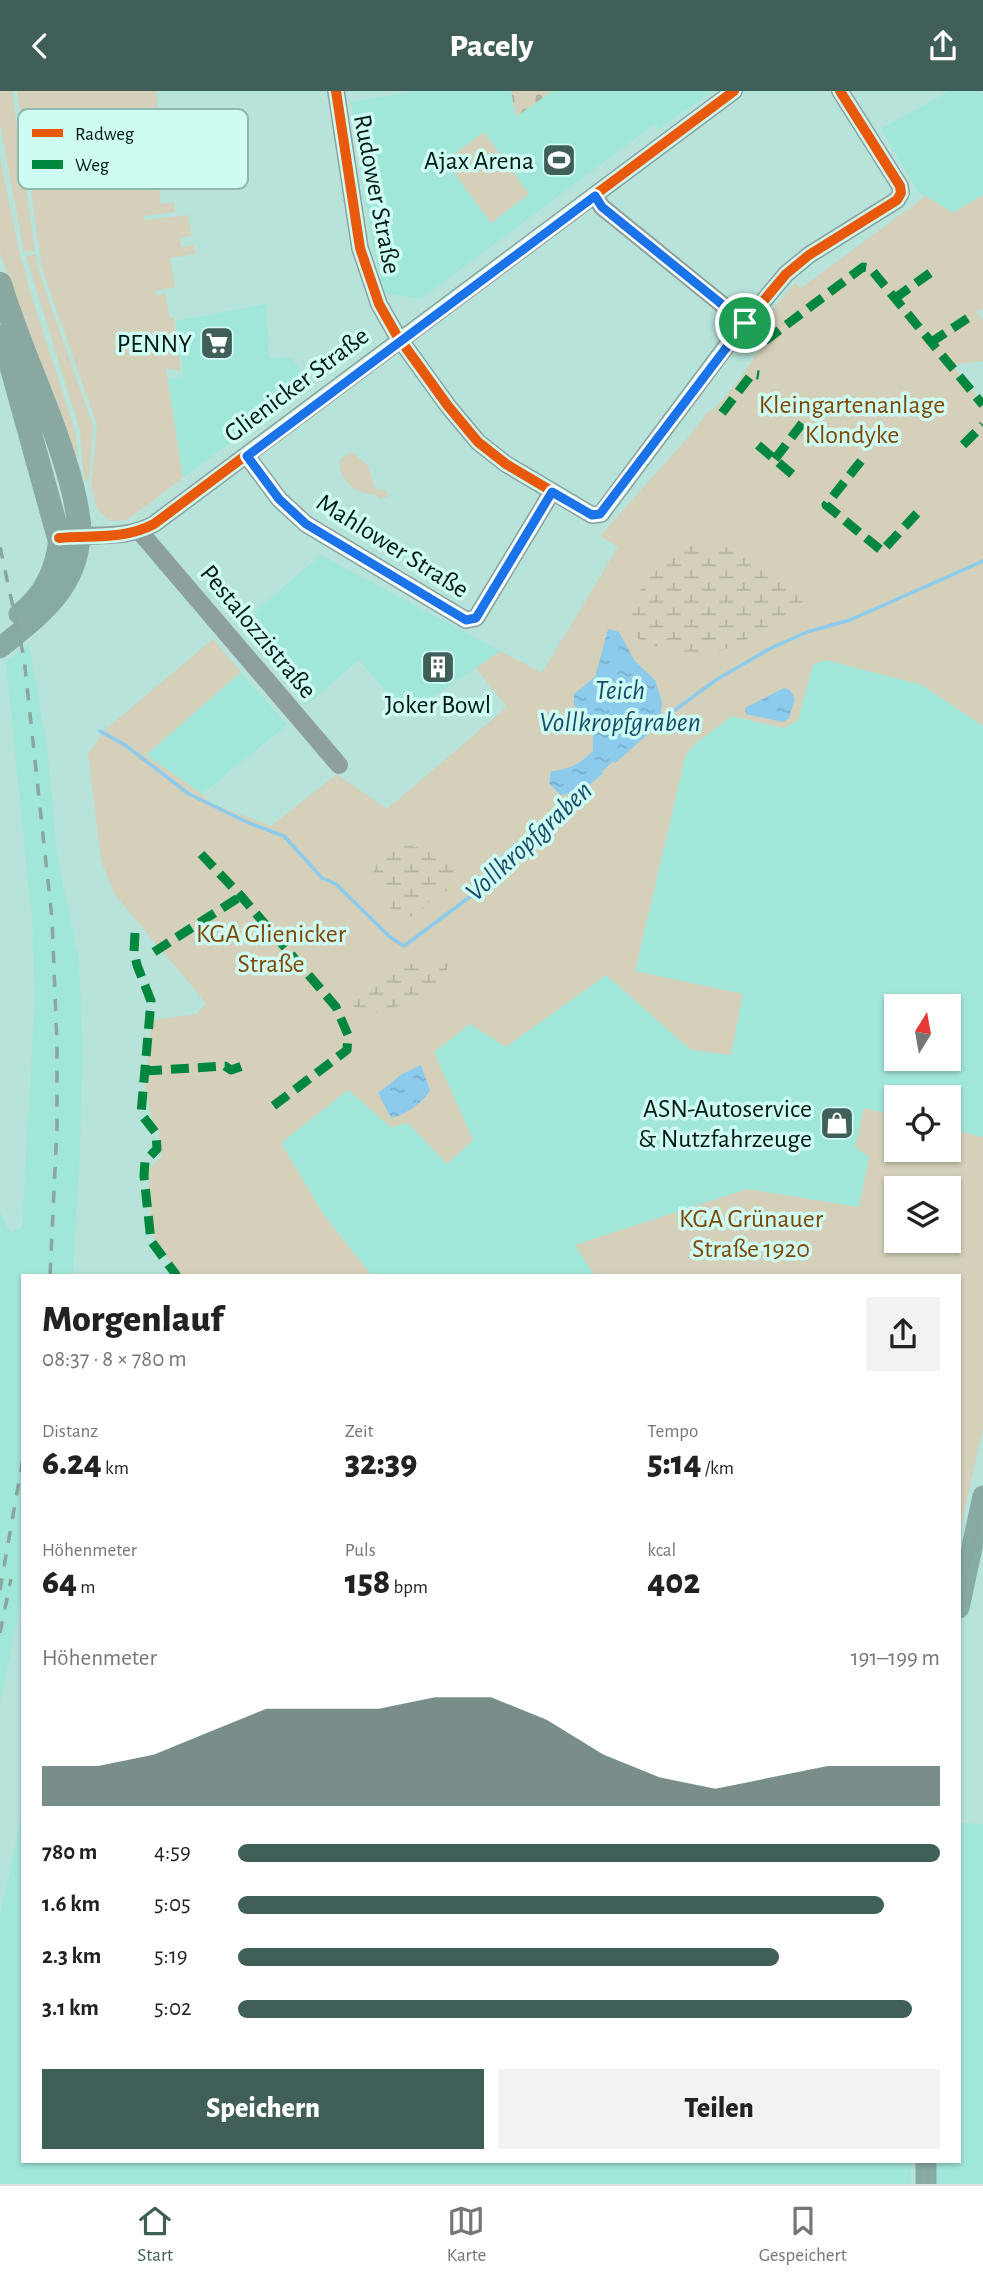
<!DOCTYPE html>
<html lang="de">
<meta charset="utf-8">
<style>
:root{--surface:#fff;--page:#f2f2f2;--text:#222;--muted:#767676;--line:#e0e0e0;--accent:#415f59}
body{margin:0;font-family:"Alegreya Sans",sans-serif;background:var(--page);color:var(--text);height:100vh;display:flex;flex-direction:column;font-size:26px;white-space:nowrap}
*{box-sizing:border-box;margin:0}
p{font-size:23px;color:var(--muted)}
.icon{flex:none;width:38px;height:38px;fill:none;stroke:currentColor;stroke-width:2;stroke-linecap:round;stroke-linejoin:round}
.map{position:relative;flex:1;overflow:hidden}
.sheet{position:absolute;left:21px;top:1183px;width:940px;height:889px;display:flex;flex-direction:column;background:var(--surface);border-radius:0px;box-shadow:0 2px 5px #0004}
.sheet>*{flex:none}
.needle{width:46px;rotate:11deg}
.controls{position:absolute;left:884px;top:903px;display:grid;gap:14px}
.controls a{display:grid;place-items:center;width:77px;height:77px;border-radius:0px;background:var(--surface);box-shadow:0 2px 5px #0004;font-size:35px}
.pin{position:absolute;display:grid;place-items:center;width:60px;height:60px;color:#fff;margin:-30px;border:4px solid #fff;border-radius:50%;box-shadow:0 2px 7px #0007}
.round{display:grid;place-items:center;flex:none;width:74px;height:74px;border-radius:0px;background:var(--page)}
.overview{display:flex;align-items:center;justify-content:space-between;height:119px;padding:0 21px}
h1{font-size:38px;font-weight:800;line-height:52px}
.metrics{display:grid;grid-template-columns:repeat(3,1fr);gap:10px;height:119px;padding:7px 21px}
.metrics div{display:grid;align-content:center}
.metrics b{font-size:35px;font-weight:800}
.metrics small{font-size:19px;font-weight:400}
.metrics p{font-size:19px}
.chart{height:196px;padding:14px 21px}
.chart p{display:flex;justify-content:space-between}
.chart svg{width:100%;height:126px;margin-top:7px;fill:var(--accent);opacity:.7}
.button{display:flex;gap:14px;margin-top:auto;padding:14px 21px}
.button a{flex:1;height:80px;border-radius:0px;background:var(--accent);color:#fff;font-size:28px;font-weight:800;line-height:80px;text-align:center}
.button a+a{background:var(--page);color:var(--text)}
ul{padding:0 21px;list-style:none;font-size:23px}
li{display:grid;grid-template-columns:112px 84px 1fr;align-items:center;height:52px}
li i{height:18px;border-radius:9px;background:var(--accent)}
header{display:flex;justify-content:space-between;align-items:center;height:91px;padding:0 21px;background:var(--accent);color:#fff;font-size:32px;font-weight:800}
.dock{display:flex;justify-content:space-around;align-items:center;height:98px;border-top:2px solid var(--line);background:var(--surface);font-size:19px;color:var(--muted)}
.dock a{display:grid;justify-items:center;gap:4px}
.dock .current{color:var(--accent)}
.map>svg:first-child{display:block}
.built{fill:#a1e7d9;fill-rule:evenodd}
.green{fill:#d4d0ba;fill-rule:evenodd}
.wetland{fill:url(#wetland-marsh)}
.cemetery{fill:url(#cemetery-stones)}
.water{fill:url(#water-ripples)}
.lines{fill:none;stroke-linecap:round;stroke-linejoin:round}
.stream{stroke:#8dcbec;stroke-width:3.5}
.minor{stroke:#8ea09d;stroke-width:18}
.major{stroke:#88aaa4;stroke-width:21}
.highway{stroke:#8aa8a2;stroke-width:24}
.tram{stroke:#8ba59f;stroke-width:2}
.rail{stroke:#8ba59f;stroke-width:3.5;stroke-dasharray:12 12;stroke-linecap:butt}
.quiet{stroke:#00873e;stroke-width:9;stroke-dasharray:18 9;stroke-linecap:butt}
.cycleway-casing{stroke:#cefcf2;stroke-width:15}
.cycleway{stroke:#e8590c;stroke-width:10}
.route-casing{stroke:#fff;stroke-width:14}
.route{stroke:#1a73e8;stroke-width:9}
.labels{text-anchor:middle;stroke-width:7;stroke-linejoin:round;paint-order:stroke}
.poi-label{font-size:26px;fill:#011814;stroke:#cefcf2;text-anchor:end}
.street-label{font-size:26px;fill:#011814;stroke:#cefcf2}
.park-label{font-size:26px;fill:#7f4604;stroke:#cefcf2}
.water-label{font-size:28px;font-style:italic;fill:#174c6d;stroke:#cefcf2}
.key{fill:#cefcf2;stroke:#90b8af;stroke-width:2}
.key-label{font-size:19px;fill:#011814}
</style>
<header><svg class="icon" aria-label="back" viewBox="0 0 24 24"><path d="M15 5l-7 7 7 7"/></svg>Pacely<svg class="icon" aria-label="share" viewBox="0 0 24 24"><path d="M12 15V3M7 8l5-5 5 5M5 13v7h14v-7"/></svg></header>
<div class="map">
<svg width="983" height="2093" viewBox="0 0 983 2093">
<defs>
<pattern id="wetland-marsh" width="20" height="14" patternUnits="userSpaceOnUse" patternTransform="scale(1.75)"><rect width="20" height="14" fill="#d4d0ba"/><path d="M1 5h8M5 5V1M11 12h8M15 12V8" fill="none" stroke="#b4b29f"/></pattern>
<pattern id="cemetery-stones" width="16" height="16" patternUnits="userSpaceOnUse" patternTransform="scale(1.75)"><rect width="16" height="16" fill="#d4d0ba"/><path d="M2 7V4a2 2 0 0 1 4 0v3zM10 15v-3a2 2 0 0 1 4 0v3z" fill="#b4b29f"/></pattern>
<pattern id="water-ripples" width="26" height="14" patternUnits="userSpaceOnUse" patternTransform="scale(1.75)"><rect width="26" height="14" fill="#8dcbec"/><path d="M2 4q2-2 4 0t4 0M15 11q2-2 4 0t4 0" fill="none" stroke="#78aeca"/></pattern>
</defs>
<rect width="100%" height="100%" fill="#b7e3da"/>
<path class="built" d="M 416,0 L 511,0 L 516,25 L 552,0 L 712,0 L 658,39 L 655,33 L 421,208 L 385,202 L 372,154 L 351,11 Z
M 949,0 L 981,0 L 983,3 L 983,104 L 953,122 L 918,101 L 881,38 Z
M 266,213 L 269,267 L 290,266 L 312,291 L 183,387 L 168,288 L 184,286 L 175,230 Z
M 321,464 L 500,560 L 407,624 L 359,569 L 306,614 L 238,535 Z
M 29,553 L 47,655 L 57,764 L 79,868 L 83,960 L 80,1059 L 73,1185 L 23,1185 L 23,1501 L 0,1611 L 0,1120 L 10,1142 L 22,1136 L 35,907 L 32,828 L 6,571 Z
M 826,569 L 922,594 L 983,635 L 983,1046 L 949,1038 L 948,1006 L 896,1006 L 896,1025 L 864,1017 L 869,1066 L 859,1116 L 747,1098 L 576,1154 L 595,1185 L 372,1185 L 322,1120 L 281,1052 L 348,998 L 391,1036 L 408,1032 L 446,1073 L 472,1049 L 434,961 L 470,932 L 506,955 L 606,884 L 629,902 L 743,903 L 635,881 L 686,663 L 696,652 L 732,625 L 784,637 L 813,572 ZM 896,915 L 948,915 L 948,968 L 896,968 Z
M 241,581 L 287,634 L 202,703 L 145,663 Z
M 23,1719 L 23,2070 L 911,2070 L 911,2093 L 0,2093 L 0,1824 Z
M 959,1732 L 983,1733 L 983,2093 L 937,2093 L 937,2070 L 959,2070 Z"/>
<path class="green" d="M 0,0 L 12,0 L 35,160 L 24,161 L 0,33 Z
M 17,0 L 156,0 L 158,16 L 148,19 L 151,38 L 154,39 L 155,47 L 133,50 L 133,54 L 153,52 L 161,113 L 174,111 L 175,121 L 144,125 L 144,129 L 188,124 L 192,145 L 180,147 L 181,156 L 194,154 L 196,163 L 170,167 L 175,196 L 155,200 L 156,204 L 166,203 L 169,226 L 174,227 L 181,280 L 166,277 L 183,387 L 127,429 L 110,430 L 97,418 L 91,393 L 97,335 L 42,177 Z
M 484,41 L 529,103 L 491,132 L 445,70 Z
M 0,66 L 18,155 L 30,200 L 76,343 L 78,391 L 0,161 Z
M 983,104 L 983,218 L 976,220 L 983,229 L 983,270 L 952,274 L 983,312 L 983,635 L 922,594 L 826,569 L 813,573 L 798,629 L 784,637 L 732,625 L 696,652 L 686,663 L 635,880 L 743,903 L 731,964 L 691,959 L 606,884 L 506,956 L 470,933 L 434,961 L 473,1049 L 447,1073 L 408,1032 L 391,1036 L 348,999 L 281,1052 L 324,1124 L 372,1185 L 181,1185 L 156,1151 L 151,1136 L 148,1079 L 162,1065 L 158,1037 L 151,1026 L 145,993 L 152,929 L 197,923 L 206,912 L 115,804 L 101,769 L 88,662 L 106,638 L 213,548 L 241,581 L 146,664 L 202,703 L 210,712 L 271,735 L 337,683 L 387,718 L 507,616 L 476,577 L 500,560 L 542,582 L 618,456 L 600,445 L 691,343 L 706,323 L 719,313 L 742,285 L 763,253 L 751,243 L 795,192 L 801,197 L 926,105 L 953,122 Z
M 36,164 L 38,178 L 93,335 L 89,386 L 87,392 L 83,382 L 80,340 L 26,165 Z
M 352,361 L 368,375 L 375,398 L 387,400 L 387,406 L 380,408 C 373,401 368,404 359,400 C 347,395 337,381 340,368 Z
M 864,1017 L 896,1025 L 896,1059 L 948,1059 L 949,1038 L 983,1046 L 983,1337 L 959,1444 L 959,1185 L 595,1185 L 575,1154 L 747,1098 L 859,1116 L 869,1066 L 855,1056 ZM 896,1097 L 948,1097 L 948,1150 L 896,1150 Z"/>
<path class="wetland" d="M 690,448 L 728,457 L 811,505 C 785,524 755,547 725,558 C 707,565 679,563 661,557 C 652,554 639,551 633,543 C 614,513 670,465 690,448 Z
M 393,751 L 442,762 L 461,776 L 459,788 L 451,797 L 432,808 L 415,825 L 401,828 L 386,812 L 383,798 L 373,783 L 379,766 Z
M 439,866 L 447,873 C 447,881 447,887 441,893 C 436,898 427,901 421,904 C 403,914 367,933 351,912 L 350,905 L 389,875 L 429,871 Z"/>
<path class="cemetery" d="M 511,0 L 552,0 L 516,26 Z"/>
<path class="water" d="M 608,538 L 619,541 L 635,570 L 655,589 L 662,611 L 660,630 L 577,702 L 560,704 L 549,692 L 551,680 C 570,679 579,673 593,660 L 593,642 L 574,614 L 574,603 L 595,586 Z
M 784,597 L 790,599 L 795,608 L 789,627 L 783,631 L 746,623 L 745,617 Z
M 421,974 L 430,999 C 423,1012 405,1024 391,1027 L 378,1002 L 402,983 Z"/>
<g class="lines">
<path class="stream" d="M 100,640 L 125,654 L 189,703 L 249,732 L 284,745 L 322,787 L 336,793 L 390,846 L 404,855 L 475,802 L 493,775 L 511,758 L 601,682
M 615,670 L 660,630 L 716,589 L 771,557 L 807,541 L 850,529 L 983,470"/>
<path class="minor" d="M 336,0 L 360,157 L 379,213 L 396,243 L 448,315 L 478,351 L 506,373 L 592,424 L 601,423 L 734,245 L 786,183 L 809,164 L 897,109 L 901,102 L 900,95 L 840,0
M 595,105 L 602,116 L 745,232
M 247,365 L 279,408 L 306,433 L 466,529 L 476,527 L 552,401
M 140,441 L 339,674
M 70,446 C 99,443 127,448 154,433 L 734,0"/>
<path class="major" d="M 19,523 C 44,504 56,478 59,447
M 0,557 C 39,525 77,499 80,445
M 959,1517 L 983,1405
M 926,2070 L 926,2093"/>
<path class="highway" d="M 0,193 C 18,254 47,311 65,371 C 73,396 79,419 80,445
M 3,245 L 59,447"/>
<path class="tram" d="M 977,1423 L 983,1396
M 959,1531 L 968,1477 L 983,1414
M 928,2093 L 928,2070"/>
<path class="rail" d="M 0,456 L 24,567 L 52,828 L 57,953 L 57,1036 L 50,1185
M 0,1499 L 23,1367
M 0,1542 L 11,1488"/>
<path class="quiet" d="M 894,208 L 930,182
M 765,250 L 863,176 L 870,177 L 983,314
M 930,252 L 968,227
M 722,322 L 752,283 L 759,284
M 758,354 L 793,384
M 963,354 L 983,334
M 775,368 L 807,326
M 861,370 L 826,414 L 882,460 L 921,418
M 201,763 L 241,805 L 336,916 L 348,944 L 347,959 L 272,1016
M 135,842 L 134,860 L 137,874 L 151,910 L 141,1023 L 156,1042 L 157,1058 L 145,1070 L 144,1085 L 151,1150 L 177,1185
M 154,861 L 241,805
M 144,980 L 225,975 L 231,979 L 245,974"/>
<g class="cycleway-casing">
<path id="cycleway" d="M 336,0 L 360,157 L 379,213 L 396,243 L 448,315 L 478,351 L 506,373 L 592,424 L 601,423 L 734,245 L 786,183 L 809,164 L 897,109 L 901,102 L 900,95 L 840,0
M 247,365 L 279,408 L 306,433 L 466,529 L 476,527 L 552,401
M 59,447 C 92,444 124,449 154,433 L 734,0"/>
</g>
<use href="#cycleway" class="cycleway"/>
</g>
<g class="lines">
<g class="route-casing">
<path id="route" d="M 595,105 L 602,116 L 745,232 L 600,423 L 592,424 L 552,401 L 476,527 L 466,529 L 306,433 L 279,408 L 247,365 Z"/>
</g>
<use href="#route" class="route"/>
</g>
<defs>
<g id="stadium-square" transform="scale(1.75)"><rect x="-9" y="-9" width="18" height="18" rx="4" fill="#415f59" stroke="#cefcf2"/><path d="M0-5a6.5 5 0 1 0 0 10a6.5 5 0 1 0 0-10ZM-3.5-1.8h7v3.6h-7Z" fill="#fff"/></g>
<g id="supermarket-square" transform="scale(1.75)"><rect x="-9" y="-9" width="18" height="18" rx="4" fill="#415f59" stroke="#cefcf2"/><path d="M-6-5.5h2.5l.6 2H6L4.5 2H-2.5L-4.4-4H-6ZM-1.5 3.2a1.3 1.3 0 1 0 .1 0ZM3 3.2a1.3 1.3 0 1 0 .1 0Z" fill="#fff"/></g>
<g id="building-square" transform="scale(1.75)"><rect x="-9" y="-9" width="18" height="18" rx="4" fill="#415f59" stroke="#cefcf2"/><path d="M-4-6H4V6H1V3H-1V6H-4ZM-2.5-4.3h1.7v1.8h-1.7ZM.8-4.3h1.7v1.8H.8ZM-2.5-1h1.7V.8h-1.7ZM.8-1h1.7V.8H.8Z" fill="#fff"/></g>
<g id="shop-square" transform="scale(1.75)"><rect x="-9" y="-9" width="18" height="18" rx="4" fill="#415f59" stroke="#cefcf2"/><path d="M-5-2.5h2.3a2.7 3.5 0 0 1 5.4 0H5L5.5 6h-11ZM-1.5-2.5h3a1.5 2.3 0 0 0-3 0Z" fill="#fff"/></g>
</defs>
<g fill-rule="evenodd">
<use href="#stadium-square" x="559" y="69"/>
<use href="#supermarket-square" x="217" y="252"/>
<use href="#building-square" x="438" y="576"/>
<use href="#shop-square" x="837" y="1032"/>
</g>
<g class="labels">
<g class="poi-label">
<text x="534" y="78">Ajax Arena</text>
<text x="192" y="261">PENNY</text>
<text x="438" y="622" text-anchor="middle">Joker Bowl</text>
<text x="812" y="1026">ASN-Autoservice<tspan x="812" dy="30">&amp; Nutzfahrzeuge</tspan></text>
</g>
<g class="street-label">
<text transform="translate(378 103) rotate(79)" y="9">Rudower Straße</text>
<text transform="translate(296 293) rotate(-37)" y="9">Glienicker Straße</text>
<text transform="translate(393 454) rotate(32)" y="9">Mahlower Straße</text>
<text transform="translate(259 540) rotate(50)" y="9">Pestalozzistraße</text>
</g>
<g class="park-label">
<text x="852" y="322">Kleingartenanlage<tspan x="852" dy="30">Klondyke</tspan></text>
<text x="271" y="851">KGA Glienicker<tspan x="271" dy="30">Straße</tspan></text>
<text x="751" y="1136">KGA Grünauer<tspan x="751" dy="30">Straße 1920</tspan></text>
</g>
<g class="water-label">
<text x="620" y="608">Teich<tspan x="620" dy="32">Vollkropfgraben</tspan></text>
<text transform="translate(528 749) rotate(-43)" y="10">Vollkropfgraben</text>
</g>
</g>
<rect x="18" y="18" width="230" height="80" rx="10" class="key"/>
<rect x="32" y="38" width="31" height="8" fill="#e8590c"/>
<rect x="32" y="69" width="31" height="9" fill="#00873e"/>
<g class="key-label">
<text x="75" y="49">Radweg</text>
<text x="75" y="80">Weg</text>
</g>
</svg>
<div class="controls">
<a><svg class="needle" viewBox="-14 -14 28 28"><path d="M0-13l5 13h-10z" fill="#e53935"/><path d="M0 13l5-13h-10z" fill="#767676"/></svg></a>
<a><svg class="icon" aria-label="locate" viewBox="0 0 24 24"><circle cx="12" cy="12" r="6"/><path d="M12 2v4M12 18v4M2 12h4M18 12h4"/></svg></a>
<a><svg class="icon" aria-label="layers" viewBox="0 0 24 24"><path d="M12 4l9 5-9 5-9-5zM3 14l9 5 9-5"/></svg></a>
</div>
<div class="pin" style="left:745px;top:232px;background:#1e9e55"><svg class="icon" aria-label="arrive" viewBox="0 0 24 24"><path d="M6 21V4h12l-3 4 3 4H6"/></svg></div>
<section class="sheet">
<div class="overview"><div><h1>Morgenlauf</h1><p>08:37 · 8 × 780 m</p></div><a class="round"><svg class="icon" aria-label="share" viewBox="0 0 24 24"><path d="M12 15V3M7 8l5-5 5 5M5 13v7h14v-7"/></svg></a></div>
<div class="metrics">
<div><p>Distanz</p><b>6.24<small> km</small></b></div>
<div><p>Zeit</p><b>32:39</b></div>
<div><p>Tempo</p><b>5:14<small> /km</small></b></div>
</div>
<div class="metrics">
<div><p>Höhenmeter</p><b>64<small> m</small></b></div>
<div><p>Puls</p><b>158<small> bpm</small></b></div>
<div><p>kcal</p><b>402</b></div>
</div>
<div class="chart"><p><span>Höhenmeter</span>191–199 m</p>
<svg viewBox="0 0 160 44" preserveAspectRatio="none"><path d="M0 44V30L10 30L20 26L30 18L40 10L50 10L60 10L70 6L80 6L90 14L100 26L110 34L120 38L130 34L140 30L150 30L160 30V44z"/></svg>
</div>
<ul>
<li><b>780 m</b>4:59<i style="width:100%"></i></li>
<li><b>1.6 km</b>5:05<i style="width:92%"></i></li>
<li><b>2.3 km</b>5:19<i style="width:77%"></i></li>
<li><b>3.1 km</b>5:02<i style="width:96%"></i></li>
</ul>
<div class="button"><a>Speichern</a><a>Teilen</a></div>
</section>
</div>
<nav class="dock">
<a class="current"><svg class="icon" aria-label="home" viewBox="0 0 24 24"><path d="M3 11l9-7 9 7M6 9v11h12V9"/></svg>Start</a>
<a><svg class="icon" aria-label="map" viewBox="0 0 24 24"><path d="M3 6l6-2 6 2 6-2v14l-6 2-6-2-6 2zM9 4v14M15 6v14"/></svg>Karte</a>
<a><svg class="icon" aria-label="saved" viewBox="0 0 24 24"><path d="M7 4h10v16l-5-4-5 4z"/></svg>Gespeichert</a>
</nav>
